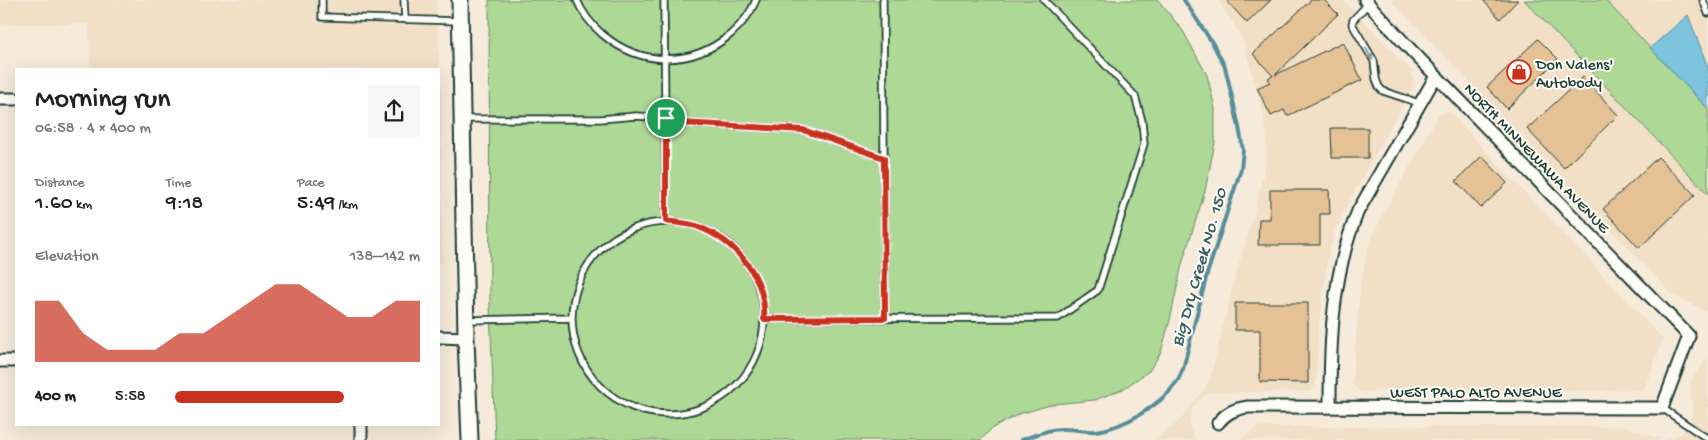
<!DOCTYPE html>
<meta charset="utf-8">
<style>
:root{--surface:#fff;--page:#f6f6f6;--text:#202124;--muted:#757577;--accent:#c8321e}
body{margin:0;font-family:"Gochi Hand",sans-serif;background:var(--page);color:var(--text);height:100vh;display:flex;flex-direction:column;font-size:19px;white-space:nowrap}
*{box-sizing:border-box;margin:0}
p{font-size:16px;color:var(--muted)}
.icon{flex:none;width:28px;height:28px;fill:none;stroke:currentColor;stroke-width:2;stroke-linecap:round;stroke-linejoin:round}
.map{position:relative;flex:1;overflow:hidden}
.sheet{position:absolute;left:15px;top:68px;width:425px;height:358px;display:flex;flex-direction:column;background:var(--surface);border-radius:0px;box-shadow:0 5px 20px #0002}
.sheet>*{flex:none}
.pin{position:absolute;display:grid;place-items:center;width:42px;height:42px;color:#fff;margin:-21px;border:2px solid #fff;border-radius:50%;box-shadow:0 1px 5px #0007}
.round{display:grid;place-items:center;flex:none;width:52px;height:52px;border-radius:0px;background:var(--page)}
.overview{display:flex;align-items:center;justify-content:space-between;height:85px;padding:0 20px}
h1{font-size:28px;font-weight:600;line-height:38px}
.metrics{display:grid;grid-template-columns:repeat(3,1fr);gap:8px;height:85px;padding:5px 20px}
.metrics div{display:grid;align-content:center}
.metrics b{font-size:21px;font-weight:600}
.metrics small{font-size:14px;font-weight:400}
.metrics p{font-size:14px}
.chart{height:140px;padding:10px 20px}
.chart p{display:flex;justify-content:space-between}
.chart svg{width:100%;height:90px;margin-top:5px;fill:var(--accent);opacity:.7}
ul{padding:0 20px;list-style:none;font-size:16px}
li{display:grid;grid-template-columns:80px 60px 1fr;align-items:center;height:38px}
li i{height:12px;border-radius:6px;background:var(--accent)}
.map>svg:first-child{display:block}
.built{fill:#f1dfc6}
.green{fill:#aed896;stroke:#668a65}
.water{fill:#7dc3de;stroke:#578d9a}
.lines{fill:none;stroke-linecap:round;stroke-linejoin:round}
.stream{stroke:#578d9a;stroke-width:4}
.building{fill:#e5c296;stroke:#1f3d34}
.lane-casing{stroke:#1f3d34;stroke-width:9}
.street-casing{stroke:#1f3d34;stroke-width:15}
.secondary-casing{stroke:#1f3d34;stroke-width:19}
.lane{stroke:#fdfcf7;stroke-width:5.5}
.street{stroke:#fdfcf7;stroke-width:11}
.secondary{stroke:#fdfcf7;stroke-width:15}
.oneway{fill:#8e9c96}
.route-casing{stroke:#fff;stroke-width:10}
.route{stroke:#c8321e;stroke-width:6}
.labels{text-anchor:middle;stroke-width:4;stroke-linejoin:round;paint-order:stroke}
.poi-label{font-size:16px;fill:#1f3d34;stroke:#fdfcf7;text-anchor:start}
.street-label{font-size:16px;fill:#1f3d34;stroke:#fdfcf7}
.water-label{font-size:18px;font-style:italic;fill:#365e5e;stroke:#fdfcf7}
</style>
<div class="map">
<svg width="1708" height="440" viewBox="0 0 1708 440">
<rect width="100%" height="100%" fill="#f6ebda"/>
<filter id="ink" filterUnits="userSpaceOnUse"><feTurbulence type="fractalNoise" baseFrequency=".02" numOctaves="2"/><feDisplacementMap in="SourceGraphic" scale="10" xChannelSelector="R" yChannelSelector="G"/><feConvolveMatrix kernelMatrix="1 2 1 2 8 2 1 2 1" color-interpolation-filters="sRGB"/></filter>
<g filter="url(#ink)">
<path class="built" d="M 0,0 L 436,0 L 441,88 L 442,263 L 439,263 L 439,69 L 90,69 L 89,24 L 0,24 Z
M 1218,0 L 1343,0 L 1412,72 L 1414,84 L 1346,207 L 1335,231 L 1328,257 L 1318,333 L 1316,384 L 1310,391 L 1210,393 L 1199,399 L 1192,409 L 1190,415 L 1190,427 L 1196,440 L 1154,440 L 1170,429 L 1183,417 L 1205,388 L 1212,372 L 1235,277 L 1253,218 L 1266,163 L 1267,142 L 1264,116 L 1242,37 Z
M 1391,0 L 1524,0 L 1708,194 L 1708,312 L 1673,295 Z
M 1605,0 L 1708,0 L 1708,67 L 1688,16 L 1650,48 Z
M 1449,112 L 1663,339 L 1644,390 L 1359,391 L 1352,384 L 1360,288 L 1368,247 L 1383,214 L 1439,114 Z
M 1708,357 L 1708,440 L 1665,440 L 1681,434 L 1692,416 L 1691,381 Z
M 1258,427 L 1625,427 L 1664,440 L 1239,440 Z"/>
<path class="green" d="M 489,0 L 1158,0 L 1183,31 L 1207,75 L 1215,108 L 1215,142 L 1205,191 L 1182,264 L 1170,320 L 1161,352 L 1149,371 L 1123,389 L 1095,400 L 1054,404 L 1019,414 L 991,429 L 981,440 L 495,440 L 490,307 Z
M 1524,0 L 1605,0 L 1708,109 L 1708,194 Z"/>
<path class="water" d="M 1688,15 L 1708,67 L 1708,109 L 1650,48 Z"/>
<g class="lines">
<path class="stream" d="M 1021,440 C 1036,435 1050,428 1065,429 C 1075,429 1086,432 1096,431 C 1123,428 1161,405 1176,383 C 1179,379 1181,373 1183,369 L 1207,274 L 1241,169 L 1243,150 L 1239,127 L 1225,67 L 1213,44 L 1184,0"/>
</g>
<path class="building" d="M 1226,0 L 1271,0 L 1247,23 Z
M 1311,0 L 1324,0 L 1338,14 L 1275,75 L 1343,42 L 1362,80 L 1287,116 L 1284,110 L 1271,116 L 1257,88 L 1270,82 L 1268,78 L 1273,76 L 1253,54 Z
M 1483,0 L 1518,0 L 1500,19 Z
M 1538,39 L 1558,59 L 1507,109 L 1487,87 Z
M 1583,77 L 1618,115 L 1564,168 L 1527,129 Z
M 1331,128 L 1368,128 L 1368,158 L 1332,158 Z
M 1482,156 L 1507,183 L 1481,208 L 1456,181 Z
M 1658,157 L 1695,195 L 1639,248 L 1603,209 Z
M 1270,190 L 1329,190 L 1330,214 L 1320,214 L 1320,245 L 1258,245 L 1259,219 L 1270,219 Z
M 1235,303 L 1308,303 L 1308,383 L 1260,382 L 1260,330 L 1235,330 Z"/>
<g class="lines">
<g class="lane-casing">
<path id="lane" d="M 322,0 L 322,17 L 460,21
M 404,0 L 405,19
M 577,0 C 582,13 592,25 602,34 C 641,67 692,67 731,34 C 741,25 751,13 756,0
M 883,0 L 885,318
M 1703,0 L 1708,13
M 1368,4 L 1353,20 L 1352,24 L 1374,61 L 1376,79 L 1379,87 L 1383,91 L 1419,103
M 463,119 L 600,119 L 636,116 L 665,118 L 664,0
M 666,221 L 665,118 L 681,123 L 803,130 L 884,158
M572 318a96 96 0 1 1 192 0a96 96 0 1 1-192 0Z
M 764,319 L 1058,318 L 1098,290 L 1144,144 L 1142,121 L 1135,96 L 1044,0
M 466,320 L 571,318
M 1662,408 L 1708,439"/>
</g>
<g class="street-casing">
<path id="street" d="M 0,99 L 16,99
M 439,337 L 466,338
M 0,361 L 16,361
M 1330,407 C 1330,338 1332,275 1358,211 L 1436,76
M 1218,423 C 1226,413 1234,409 1248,407 L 1662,408 L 1689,336 L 1407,46 L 1365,0
M 361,424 L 361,440"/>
</g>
<g class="secondary-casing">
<path id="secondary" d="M 460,0 L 466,338 L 470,440"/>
</g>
<use href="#lane" class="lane"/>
<use href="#street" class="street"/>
<use href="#secondary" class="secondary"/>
</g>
<defs><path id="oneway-solid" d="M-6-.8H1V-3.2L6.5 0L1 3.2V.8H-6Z" transform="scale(1.25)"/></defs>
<use class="oneway" href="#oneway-solid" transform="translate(1369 54) rotate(61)"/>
</g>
<g class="lines" filter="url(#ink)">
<g class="route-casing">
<path id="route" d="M 666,118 L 681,123 L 803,130 L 884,158 L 885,318 L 764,319 C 767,277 735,240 696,226 C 687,223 676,223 666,221 Z"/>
</g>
<use href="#route" class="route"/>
</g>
<defs>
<g id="shop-ring" transform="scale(1.25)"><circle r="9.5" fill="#fdfcf7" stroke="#c8321e" stroke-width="1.5"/><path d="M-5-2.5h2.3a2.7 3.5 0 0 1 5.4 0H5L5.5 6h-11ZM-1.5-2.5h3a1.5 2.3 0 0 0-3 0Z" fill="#c8321e"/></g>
</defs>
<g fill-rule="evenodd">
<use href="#shop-ring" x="1519" y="72"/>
</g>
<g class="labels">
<g class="poi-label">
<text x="1536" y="69">Don Valens'<tspan x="1536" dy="18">Autobody</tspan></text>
</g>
<g class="street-label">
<text transform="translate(1538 157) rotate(46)" y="6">NORTH MINNEWAWA AVENUE</text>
<text x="1476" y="397">WEST PALO ALTO AVENUE</text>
</g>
<g class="water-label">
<text transform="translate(1198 267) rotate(-74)" y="6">Big Dry Creek No. 150</text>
</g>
</g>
</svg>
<div class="pin" style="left:666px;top:118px;background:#1e9e55"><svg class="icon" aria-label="arrive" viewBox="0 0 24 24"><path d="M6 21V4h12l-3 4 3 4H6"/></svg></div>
<section class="sheet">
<div class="overview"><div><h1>Morning run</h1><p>06:58 · 4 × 400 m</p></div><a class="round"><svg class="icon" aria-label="share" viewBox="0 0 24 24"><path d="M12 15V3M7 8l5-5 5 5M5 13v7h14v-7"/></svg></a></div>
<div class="metrics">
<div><p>Distance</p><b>1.60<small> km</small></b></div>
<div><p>Time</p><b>9:18</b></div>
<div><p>Pace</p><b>5:49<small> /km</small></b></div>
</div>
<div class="chart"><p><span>Elevation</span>138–142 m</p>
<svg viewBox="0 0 160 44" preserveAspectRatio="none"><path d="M0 44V14L10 14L20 30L30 38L40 38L50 38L60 30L70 30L80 22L90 14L100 6L110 6L120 14L130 22L140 22L150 14L160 14V44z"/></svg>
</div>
<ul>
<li><b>400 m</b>5:58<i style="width:69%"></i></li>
</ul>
</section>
</div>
